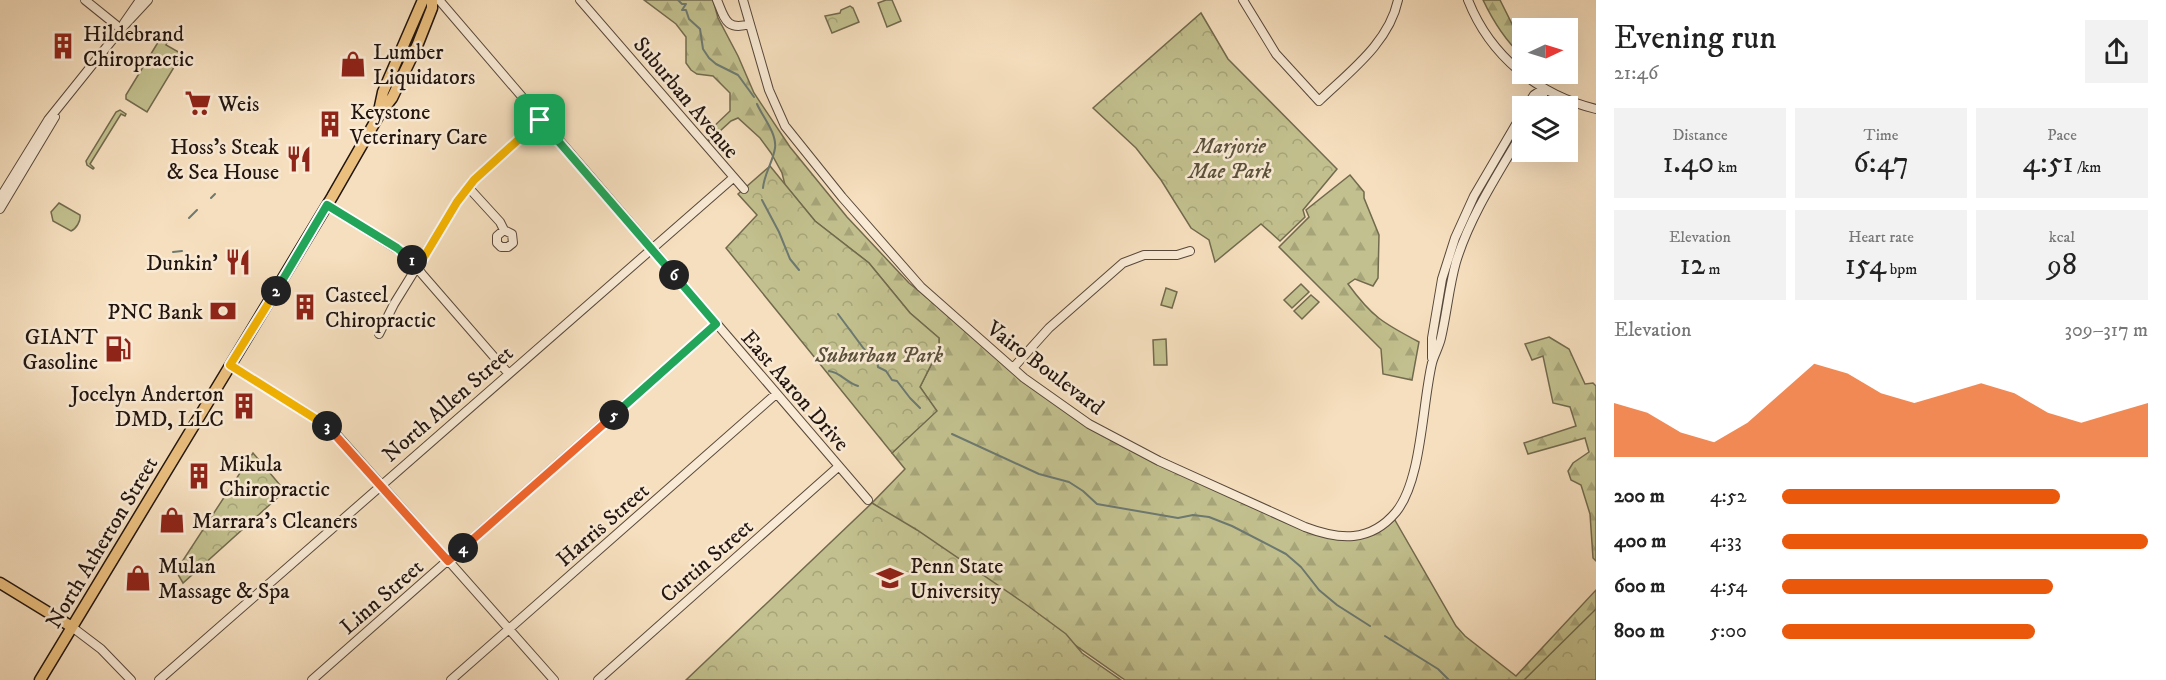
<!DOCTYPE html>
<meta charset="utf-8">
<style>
:root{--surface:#fff;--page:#f2f2f2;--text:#222;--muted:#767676;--accent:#ea580c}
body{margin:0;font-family:"IM FELL DW Pica",serif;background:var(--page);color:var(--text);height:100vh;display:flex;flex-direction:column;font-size:22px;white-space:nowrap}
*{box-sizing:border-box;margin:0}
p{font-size:20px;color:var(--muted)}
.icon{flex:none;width:33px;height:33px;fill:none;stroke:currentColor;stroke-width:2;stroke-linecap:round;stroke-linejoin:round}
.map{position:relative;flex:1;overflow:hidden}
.sheet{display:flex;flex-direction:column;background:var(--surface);width:570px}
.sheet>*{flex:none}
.needle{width:39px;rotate:86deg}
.buttons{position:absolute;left:1512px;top:18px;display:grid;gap:12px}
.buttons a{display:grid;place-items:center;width:66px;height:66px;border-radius:0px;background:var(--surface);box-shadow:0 6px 24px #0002;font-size:30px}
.pin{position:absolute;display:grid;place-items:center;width:51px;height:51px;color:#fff;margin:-26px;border-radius:12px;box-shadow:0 3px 9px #0006}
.km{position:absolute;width:30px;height:30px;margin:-15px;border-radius:50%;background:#222;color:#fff;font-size:16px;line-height:30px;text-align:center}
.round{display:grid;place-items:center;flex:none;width:63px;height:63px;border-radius:0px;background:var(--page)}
.head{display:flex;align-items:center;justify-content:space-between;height:102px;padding:0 18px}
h1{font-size:33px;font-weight:600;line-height:45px}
.figures{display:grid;grid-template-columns:repeat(3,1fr);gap:9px;height:102px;padding:6px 18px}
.figures div{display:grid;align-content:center;border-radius:0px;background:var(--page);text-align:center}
.figures b{font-size:30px;font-weight:600}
.figures small{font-size:16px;font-weight:400}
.figures p{font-size:16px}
.chart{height:168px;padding:12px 18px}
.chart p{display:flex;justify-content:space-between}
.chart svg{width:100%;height:108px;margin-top:6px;fill:var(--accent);opacity:.7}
ul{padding:0 18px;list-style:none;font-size:20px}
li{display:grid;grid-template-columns:96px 72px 1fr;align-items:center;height:45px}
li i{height:15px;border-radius:8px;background:var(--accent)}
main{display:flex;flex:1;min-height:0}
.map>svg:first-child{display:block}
.grass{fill:#c2c08e;stroke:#726a4e;stroke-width:1.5}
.forest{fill:url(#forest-firs);stroke:#726a4e;stroke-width:1.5}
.park{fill:url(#park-crowns);stroke:#726a4e;stroke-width:1.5}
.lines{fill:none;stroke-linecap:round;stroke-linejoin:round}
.stream{stroke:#6c7971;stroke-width:2}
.minor-casing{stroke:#57483b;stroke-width:10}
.major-casing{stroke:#22150f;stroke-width:13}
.minor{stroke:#f9ead5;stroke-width:8}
.major{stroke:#ebc07f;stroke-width:10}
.split-1-casing{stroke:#fff;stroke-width:12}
.split-2-casing{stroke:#fff;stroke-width:12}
.split-3-casing{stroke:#fff;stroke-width:12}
.split-4-casing{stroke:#fff;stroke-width:12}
.split-5-casing{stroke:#fff;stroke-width:12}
.split-6-casing{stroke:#fff;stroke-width:12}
.split-7-casing{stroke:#fff;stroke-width:12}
.split-1{stroke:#f5b400;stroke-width:8}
.split-2{stroke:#22a559;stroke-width:8}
.split-3{stroke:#f5b400;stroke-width:8}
.split-4{stroke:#f0652b;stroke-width:8}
.split-5{stroke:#f0652b;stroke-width:8}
.split-6{stroke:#22a559;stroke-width:8}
.split-7{stroke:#22a559;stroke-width:8}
.labels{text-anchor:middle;stroke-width:5;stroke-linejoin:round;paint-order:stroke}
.poi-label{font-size:22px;fill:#22150f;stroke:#f9ead5;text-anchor:start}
.street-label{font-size:22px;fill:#22150f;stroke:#f9ead5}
.park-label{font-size:22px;font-style:italic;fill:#5a513b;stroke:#f9ead5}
</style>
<main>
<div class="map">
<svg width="1596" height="680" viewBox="0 0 1596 680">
<defs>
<pattern id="forest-firs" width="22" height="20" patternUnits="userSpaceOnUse" patternTransform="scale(1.5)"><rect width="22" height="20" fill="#c2c08e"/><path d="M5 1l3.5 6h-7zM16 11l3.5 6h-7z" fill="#a6a479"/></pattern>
<pattern id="park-crowns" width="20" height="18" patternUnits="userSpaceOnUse" patternTransform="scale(1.5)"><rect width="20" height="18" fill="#c2c08e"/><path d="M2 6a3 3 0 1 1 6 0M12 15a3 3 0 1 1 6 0" fill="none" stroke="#a6a479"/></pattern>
</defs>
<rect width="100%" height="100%" fill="#f6dfbe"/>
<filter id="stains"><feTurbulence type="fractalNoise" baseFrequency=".00333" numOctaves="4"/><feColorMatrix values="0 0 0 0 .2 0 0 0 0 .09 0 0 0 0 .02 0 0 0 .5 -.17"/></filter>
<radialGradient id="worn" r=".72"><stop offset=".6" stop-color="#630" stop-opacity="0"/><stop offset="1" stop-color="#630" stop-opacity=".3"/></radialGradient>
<path class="grass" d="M 886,0 L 892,0 L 901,21 L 887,27 L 878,3 Z
M 164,38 L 168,40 L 166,45 L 182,54 L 147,112 L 126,99 L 126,95 L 160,39 Z
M 120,110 L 126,114 L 125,116 L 121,114 L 90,164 L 94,168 L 93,169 L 87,165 L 86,161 L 116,112 Z
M 59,203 L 80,215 C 81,221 76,229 71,231 L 53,221 L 51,212 Z
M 1301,284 L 1309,292 L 1292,308 L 1284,300 Z
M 1166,288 L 1177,292 L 1172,308 L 1161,305 Z
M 1311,295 L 1319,302 L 1302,319 L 1294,311 Z
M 1166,339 L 1167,365 L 1154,365 L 1153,340 Z"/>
<path class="forest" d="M 644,0 L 713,0 L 718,18 L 738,56 L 754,93 L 790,147 L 847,217 L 909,283 L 1009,364 L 1091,425 L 1329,536 L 1367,533 L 1392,515 L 1456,626 L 1465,636 L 1516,676 L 1596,590 L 1596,652 L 1568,680 L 1125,680 L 872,503 L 905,469 L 892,453 L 936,411 L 920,387 L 939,349 L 939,338 L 910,313 L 869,263 L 815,221 L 785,185 L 782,173 L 771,153 L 760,138 L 738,118 L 731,121 L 708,142 L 710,130 L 730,111 L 730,93 L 713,76 L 697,74 L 691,70 L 686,63 L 686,37 L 676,24 Z
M 1483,0 L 1500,0 L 1522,44 L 1522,56 C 1505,40 1493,21 1483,0 Z
M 1350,175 L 1364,192 L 1364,198 L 1379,235 L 1378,278 L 1373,286 L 1355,279 L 1348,284 C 1372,317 1383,323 1419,342 L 1412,380 L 1383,374 L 1381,349 L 1279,247 L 1309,217 L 1306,210 Z
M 1549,337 L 1569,349 L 1585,384 L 1593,383 L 1596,386 L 1596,561 L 1593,558 L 1590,514 L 1581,485 L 1571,480 L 1568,471 L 1573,463 L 1589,452 L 1585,438 L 1528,454 L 1524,443 L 1576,426 L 1570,407 L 1553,403 L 1543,356 L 1532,360 L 1525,344 Z"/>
<path class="park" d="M 850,6 L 853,8 L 859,22 L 832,33 L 825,16 L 840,13 L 841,10 Z
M 1201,13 L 1228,59 L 1337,169 L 1303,210 L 1305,217 L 1280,241 L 1261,224 L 1215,262 L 1209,240 L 1191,228 L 1161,180 L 1136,148 L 1093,108 Z
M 770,166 L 815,221 L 869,263 L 910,313 L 939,338 L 939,349 L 920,387 L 937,411 L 892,453 L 726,248 L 757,215 L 738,194 Z
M 253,453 L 285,491 L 183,583 L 176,571 Z
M 872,503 L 917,530 L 1024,603 L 1066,634 L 1082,653 L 1121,680 L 686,680 Z
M 1596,609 L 1596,680 L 1524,680 Z"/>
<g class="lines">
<path class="stream" d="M 678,0 L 682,4 L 686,4 L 682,10 L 686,10 L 689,19 L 700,29 L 703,49 L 709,58 L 716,64 L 738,75 L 754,97
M 757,104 C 762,116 777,133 775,148 C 773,162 764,174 763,188
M 211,198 L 215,194
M 762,200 L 779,232 L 790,259 L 799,270
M 189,218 L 197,210
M 173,252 L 182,251
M 838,314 L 864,349 L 877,360 L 878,367 L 886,371 L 892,380 L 897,381 L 910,398 L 920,408
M 829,371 C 840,372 847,383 858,386
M 952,434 L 1039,474 L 1069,482 L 1083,491 L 1097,504 L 1178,518 L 1193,515 L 1209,517 L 1232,526 L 1286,554 L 1301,567 L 1319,590 L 1337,605 L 1370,626
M 1385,636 L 1438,669 L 1449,680"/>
<g class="minor-casing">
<path id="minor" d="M 85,0 L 121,29
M 439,0 L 868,500
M 580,0 L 744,189
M 717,0 C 725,19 726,31 750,24
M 743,0 L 769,90 L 785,126 L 842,197 L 921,287 L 1024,378 L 1089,424 L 1159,461 L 1305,527 C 1339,540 1370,543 1396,512 C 1422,480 1422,405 1432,363 C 1434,355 1439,347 1441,338 C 1447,312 1449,287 1456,262 C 1470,216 1498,174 1522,133
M 1243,0 L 1276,54 L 1319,101 C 1349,72 1389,43 1398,0
M 1468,0 C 1490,56 1538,95 1596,109
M 124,23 L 140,0
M 1527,106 L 1534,95 L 1543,89
M 1538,106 L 1543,96 L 1543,89
M 468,187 L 500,222 L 504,230 L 512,234 L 513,243 L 508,247 L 501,247 L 497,243 L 497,236 L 504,230
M 0,198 L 48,120 L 121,29 L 148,0
M 327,205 L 408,256 L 422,274 L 508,373
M 0,209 L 55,117
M 379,334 L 394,304 L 457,202 L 473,180 L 540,120
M 1432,358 L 1432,338 L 1442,279 L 1455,238 L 1474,196 L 1522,114
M 230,365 L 309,414 L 338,436 L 554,680
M 1013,368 L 1049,328 L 1123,263 L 1144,255 L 1177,255 L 1190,251
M 72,627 L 101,649 L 131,680
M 159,680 L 733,178
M 312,680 L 716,324
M 451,680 L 776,394
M 598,680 L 838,467"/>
</g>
<g class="major-casing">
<path id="major" d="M 379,111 L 383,92 L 423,0
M 0,583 L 72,627
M 40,680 L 332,197 L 379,115 L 392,98 L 417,46 L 432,8 L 432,0"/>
</g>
<use href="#minor" class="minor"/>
<use href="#major" class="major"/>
</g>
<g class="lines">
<g class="split-1-casing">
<path id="split-1" d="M 412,260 L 418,267 L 457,202 L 474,180 L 540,120"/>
</g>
<g class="split-2-casing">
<path id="split-2" d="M 276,291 L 327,205 L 397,248 L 412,260"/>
</g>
<g class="split-3-casing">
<path id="split-3" d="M 276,291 L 230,365 L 327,426"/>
</g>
<g class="split-4-casing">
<path id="split-4" d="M 327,426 L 448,561 L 463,548"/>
</g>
<g class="split-5-casing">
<path id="split-5" d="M 463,548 L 614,415"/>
</g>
<g class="split-6-casing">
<path id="split-6" d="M 614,415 L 716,324 L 674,275"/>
</g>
<g class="split-7-casing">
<path id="split-7" d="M 540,120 L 674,275"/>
</g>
<use href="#split-1" class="split-1"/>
<use href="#split-2" class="split-2"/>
<use href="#split-3" class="split-3"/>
<use href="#split-4" class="split-4"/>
<use href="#split-5" class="split-5"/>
<use href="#split-6" class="split-6"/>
<use href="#split-7" class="split-7"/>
</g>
<defs>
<g id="building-bare" transform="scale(2.07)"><path d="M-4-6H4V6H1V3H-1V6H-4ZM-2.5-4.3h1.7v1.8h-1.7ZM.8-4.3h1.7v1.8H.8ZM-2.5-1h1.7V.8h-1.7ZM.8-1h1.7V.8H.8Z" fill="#8f2418" stroke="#f9ead5" stroke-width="2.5" paint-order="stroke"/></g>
<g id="shop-bare" transform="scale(2.07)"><path d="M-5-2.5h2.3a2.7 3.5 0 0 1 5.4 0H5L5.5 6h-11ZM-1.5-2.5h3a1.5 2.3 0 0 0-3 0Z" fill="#8f2418" stroke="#f9ead5" stroke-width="2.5" paint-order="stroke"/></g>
<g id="supermarket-bare" transform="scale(2.07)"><path d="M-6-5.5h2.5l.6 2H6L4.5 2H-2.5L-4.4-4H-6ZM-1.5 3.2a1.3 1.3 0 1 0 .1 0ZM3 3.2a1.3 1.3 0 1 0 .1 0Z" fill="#8f2418" stroke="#f9ead5" stroke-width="2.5" paint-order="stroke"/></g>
<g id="restaurant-bare" transform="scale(2.07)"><path d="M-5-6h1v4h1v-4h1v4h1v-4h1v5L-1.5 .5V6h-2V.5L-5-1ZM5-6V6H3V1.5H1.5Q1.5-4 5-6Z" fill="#8f2418" stroke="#f9ead5" stroke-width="2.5" paint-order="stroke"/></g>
<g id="bank-bare" transform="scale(2.07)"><path d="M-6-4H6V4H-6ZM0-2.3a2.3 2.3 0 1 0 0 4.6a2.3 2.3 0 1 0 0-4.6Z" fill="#8f2418" stroke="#f9ead5" stroke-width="2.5" paint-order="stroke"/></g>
<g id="fuel-bare" transform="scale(2.07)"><path d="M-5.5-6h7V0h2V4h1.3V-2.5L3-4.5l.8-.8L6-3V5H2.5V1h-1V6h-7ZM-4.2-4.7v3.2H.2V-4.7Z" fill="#8f2418" stroke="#f9ead5" stroke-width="2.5" paint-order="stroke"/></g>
<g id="university-bare" transform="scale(2.07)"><path d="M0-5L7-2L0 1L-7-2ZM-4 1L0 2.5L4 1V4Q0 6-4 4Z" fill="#8f2418" stroke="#f9ead5" stroke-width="2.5" paint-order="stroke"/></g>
</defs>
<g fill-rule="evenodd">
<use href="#building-bare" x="63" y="46"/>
<use href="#shop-bare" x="353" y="64"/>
<use href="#supermarket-bare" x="198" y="103"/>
<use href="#building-bare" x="330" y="124"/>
<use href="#restaurant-bare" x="299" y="159"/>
<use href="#restaurant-bare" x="238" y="262"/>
<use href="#building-bare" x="305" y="307"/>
<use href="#bank-bare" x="223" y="311"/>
<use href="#fuel-bare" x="118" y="349"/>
<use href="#building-bare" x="244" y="406"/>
<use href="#building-bare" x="199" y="476"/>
<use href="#shop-bare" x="172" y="520"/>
<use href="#shop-bare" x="138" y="578"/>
<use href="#university-bare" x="890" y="578"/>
</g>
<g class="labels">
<g class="poi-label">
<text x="83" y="41">Hildebrand<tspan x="83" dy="25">Chiropractic</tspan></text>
<text x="373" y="59">Lumber<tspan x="373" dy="25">Liquidators</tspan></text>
<text x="218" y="111">Weis</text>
<text x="350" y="119">Keystone<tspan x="350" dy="25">Veterinary Care</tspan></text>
<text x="279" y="154" text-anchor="end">Hoss's Steak<tspan x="279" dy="25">&amp; Sea House</tspan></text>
<text x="218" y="270" text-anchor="end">Dunkin'</text>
<text x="325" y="302">Casteel<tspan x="325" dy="25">Chiropractic</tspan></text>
<text x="203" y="319" text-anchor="end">PNC Bank</text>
<text x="98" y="344" text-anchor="end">GIANT<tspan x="98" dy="25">Gasoline</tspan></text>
<text x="224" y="401" text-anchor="end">Jocelyn Anderton<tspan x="224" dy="25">DMD, LLC</tspan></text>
<text x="219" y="471">Mikula<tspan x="219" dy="25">Chiropractic</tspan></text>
<text x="192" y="528">Marrara's Cleaners</text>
<text x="158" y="573">Mulan<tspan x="158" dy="25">Massage &amp; Spa</tspan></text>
<text x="910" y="573">Penn State<tspan x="910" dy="25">University</tspan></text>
</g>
<g class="street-label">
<text transform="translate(687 97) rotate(50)" y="8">Suburban Avenue</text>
<text transform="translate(1046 367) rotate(37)" y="8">Vairo Boulevard</text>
<text transform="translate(796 390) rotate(49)" y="8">East Aaron Drive</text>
<text transform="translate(447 403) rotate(-41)" y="8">North Allen Street</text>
<text transform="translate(602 524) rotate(-41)" y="8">Harris Street</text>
<text transform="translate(101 542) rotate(-59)" y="8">North Atherton Street</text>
<text transform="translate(706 560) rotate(-41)" y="8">Curtin Street</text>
<text transform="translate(381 596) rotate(-41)" y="8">Linn Street</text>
</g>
<g class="park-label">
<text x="1230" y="153">Marjorie<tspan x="1230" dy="25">Mae Park</tspan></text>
<text x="879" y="362">Suburban Park</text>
</g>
</g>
<rect width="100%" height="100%" filter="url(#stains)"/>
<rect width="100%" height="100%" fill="url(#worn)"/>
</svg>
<div class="buttons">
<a><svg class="needle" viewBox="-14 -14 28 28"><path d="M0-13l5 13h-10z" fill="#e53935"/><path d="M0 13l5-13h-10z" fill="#767676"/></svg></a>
<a><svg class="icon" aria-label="layers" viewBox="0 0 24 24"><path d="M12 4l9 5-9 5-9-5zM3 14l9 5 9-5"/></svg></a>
</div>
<div class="pin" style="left:540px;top:120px;background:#1e9e55"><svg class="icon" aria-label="arrive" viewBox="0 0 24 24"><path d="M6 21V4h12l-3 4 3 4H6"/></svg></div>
<b class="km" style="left:412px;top:260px">1</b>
<b class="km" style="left:276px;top:291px">2</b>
<b class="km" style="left:327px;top:426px">3</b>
<b class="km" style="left:463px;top:548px">4</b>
<b class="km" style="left:614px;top:415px">5</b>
<b class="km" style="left:674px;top:275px">6</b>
</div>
<section class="sheet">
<div class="head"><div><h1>Evening run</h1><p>21:46</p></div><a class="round"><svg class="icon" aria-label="share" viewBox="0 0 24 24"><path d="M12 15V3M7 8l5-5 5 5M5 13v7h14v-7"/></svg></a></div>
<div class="figures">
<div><p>Distance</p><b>1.40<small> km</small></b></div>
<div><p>Time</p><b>6:47</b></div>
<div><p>Pace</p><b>4:51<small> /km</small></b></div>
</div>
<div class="figures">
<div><p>Elevation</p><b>12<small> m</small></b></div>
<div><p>Heart rate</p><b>154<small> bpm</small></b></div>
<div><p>kcal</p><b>98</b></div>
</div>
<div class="chart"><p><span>Elevation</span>309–317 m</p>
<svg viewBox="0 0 160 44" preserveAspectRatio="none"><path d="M0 44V22L10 26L20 34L30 38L40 30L50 18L60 6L70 10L80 18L90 22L100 18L110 14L120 18L130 26L140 30L150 26L160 22V44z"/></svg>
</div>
<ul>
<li><b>200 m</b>4:52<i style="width:76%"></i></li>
<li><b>400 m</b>4:33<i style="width:100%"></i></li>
<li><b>600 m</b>4:54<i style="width:74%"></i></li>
<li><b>800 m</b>5:00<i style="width:69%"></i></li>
</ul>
</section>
</main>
